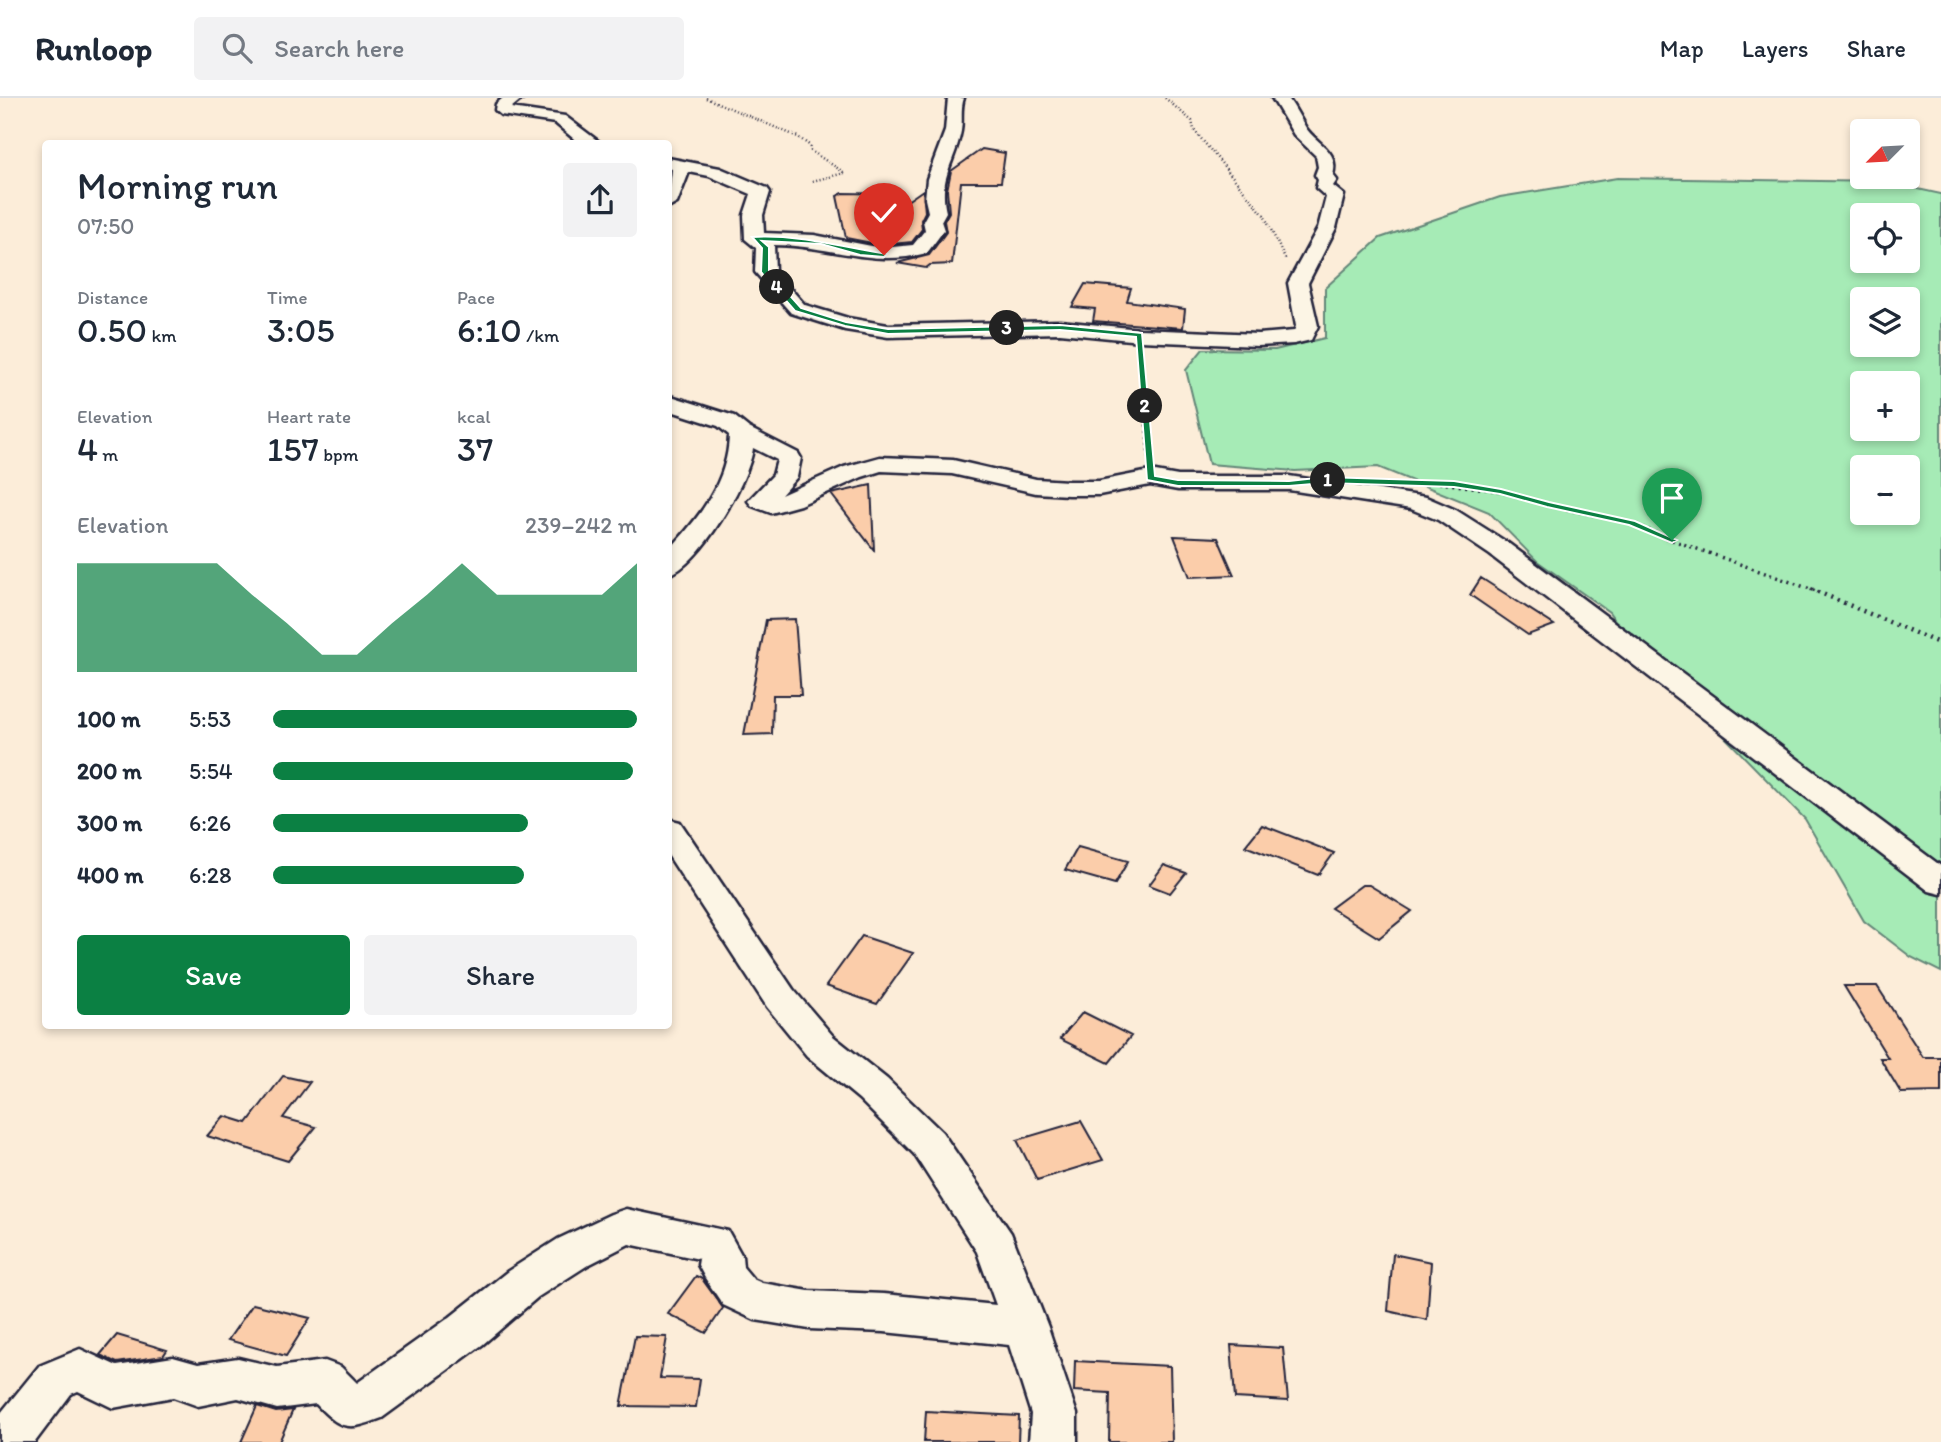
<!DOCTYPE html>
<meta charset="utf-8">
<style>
:root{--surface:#fff;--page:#f2f2f3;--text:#1f2937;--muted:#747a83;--line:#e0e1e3;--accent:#0b8043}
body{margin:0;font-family:Itim,sans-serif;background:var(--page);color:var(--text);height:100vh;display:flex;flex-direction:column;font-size:26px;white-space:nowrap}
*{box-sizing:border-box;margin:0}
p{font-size:23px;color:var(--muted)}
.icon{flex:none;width:38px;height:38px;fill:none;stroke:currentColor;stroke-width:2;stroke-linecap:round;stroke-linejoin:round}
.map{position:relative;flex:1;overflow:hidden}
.details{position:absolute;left:42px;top:42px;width:630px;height:889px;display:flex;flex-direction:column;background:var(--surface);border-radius:7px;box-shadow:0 4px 10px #0003}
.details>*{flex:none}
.needle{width:46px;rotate:246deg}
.tools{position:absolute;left:1850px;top:21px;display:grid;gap:14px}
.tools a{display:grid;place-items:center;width:70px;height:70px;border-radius:7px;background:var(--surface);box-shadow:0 4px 10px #0003;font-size:35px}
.pin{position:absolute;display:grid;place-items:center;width:60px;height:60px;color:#fff;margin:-72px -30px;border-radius:50% 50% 50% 0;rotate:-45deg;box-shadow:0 0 7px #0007}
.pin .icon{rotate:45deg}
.km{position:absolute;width:35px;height:35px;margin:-18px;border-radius:50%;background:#222;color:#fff;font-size:19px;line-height:35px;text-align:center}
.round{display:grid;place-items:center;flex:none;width:74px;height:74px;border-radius:7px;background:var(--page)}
.summary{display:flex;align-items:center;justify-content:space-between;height:119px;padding:0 35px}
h1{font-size:38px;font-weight:600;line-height:52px}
.figures{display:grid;grid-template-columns:repeat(3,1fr);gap:10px;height:119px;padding:7px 35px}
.figures div{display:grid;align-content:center}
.figures b{font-size:35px;font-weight:600}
.figures small{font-size:19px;font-weight:400}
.figures p{font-size:19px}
.chart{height:196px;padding:14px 35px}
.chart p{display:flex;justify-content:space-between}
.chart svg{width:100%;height:126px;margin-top:7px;fill:var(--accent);opacity:.7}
.primary-button{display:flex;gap:14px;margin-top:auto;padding:14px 35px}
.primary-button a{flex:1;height:80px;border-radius:7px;background:var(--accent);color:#fff;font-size:28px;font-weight:600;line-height:80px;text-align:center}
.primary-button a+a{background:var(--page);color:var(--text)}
ul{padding:0 35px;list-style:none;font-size:23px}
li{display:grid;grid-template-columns:112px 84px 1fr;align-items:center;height:52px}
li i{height:18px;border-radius:9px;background:var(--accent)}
header{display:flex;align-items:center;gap:42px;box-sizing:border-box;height:98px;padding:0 35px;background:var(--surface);border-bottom:2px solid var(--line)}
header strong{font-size:33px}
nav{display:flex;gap:38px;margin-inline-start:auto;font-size:24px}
.search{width:490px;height:63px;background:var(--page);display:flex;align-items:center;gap:18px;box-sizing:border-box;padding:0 24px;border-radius:7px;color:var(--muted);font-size:26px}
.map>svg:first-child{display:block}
.green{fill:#a6ebb6;stroke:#648678;stroke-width:2;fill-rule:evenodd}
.building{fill:#fbcdaa;stroke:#22223b;stroke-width:2}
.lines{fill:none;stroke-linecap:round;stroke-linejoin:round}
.minor-casing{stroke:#22223b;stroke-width:5}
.path-far2{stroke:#22223b;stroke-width:2.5;stroke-dasharray:1 2.5;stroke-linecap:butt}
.path-far1{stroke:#22223b;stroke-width:3.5;stroke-dasharray:2 4.5;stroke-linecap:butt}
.path{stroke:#22223b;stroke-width:4.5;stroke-dasharray:2 5;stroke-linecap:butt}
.minor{fill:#fcf5e5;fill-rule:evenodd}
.route{fill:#0b8043;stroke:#fff;stroke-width:2}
</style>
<header>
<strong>Runloop</strong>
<div class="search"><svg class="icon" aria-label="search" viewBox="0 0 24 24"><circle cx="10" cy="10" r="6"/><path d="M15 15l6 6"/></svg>Search here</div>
<nav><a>Map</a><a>Layers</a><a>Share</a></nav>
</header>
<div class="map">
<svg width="1941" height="1344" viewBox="0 0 1941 1344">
<rect width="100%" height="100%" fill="#fcedd9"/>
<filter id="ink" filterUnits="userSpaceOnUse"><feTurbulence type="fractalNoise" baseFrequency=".0143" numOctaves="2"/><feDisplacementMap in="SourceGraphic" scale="14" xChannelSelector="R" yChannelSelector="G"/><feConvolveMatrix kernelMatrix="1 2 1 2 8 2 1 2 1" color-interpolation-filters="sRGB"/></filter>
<g filter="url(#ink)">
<path class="green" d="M 1617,80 L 1886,84 L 1941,96 L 1941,874 L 1911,859 L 1864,823 L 1805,721 L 1627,539 L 1609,514 L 1537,463 L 1489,414 L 1378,369 L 1295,373 L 1209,366 L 1186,272 L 1203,251 L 1275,252 L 1325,240 L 1325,190 L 1380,140 L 1500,99 ZM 1862,117 L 1908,117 L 1908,163 L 1862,163 ZM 1862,201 L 1908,201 L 1908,247 L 1862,247 ZM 1862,285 L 1908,285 L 1908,331 L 1862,331 ZM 1862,369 L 1908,369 L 1908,415 L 1862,415 Z"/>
<path class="building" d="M 982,51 L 1005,55 L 1001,84 L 961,84 L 952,166 L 930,167 L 926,170 L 897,165 L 929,157 L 946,134 L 944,123 L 949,114 L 947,92 L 951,73 Z
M 923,92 L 925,114 L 921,122 L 922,131 L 912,144 L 882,147 L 846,140 L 837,98 L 843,95 L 898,96 L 877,124 Z
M 1085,186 L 1131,190 L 1127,203 L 1185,211 L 1183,230 L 1093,223 L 1095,211 L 1072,209 Z
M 871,387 L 874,452 L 831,396 Z
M 1174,438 L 1218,440 L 1234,477 L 1190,479 Z
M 1481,480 L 1554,527 L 1528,537 L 1470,497 Z
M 795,521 L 801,597 L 773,597 L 772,636 L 744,637 L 766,522 Z
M 1262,727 L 1334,755 L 1318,777 L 1245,748 Z
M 1078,749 L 1128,763 L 1115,786 L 1065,772 Z
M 1164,767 L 1186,775 L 1170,795 L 1149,787 Z
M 1362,787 L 1369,787 L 1412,813 L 1379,840 L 1331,810 Z
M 862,838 L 913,855 L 877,906 L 826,888 Z
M 1844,888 L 1877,888 L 1923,959 L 1941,959 L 1941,994 L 1901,995 L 1880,960 L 1888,960 Z
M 1083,914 L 1131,938 L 1109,965 L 1060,941 Z
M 283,978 L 310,984 L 283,1020 L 316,1029 L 288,1063 L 207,1038 L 224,1018 L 247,1025 Z
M 1081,1023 L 1103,1062 L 1037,1082 L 1017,1042 Z
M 1393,1156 L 1431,1164 L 1427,1222 L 1388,1213 Z
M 696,1178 L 702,1181 L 723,1210 L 706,1235 L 668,1216 Z
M 253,1206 L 310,1220 L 286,1258 L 228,1242 Z
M 117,1237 L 167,1252 L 163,1258 L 117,1265 L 100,1257 Z
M 635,1238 L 667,1239 L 660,1280 L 700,1281 L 696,1309 L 621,1308 Z
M 1231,1247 L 1283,1250 L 1288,1303 L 1235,1300 Z
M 1075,1263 L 1170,1268 L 1172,1344 L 1109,1344 L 1110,1295 L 1074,1293 Z
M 257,1308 L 276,1314 L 293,1312 L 279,1344 L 241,1344 Z
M 926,1313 L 1019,1318 L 1018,1344 L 924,1344 Z"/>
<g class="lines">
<g class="minor-casing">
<path id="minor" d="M 503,0 L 523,0 L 511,10 L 565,18 L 602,46 L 580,46 L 555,25 L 501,17 L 495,12 L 496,6 Z
M 948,0 L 964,0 C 960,11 963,22 961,33 C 955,65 938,80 946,114 L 941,123 L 944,132 L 927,155 C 870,170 831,147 774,147 L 775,173 L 805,207 L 848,220 L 888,227 L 1060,223 L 1140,231 L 1258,236 L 1294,233 L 1296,228 L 1288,185 L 1318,130 L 1326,99 L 1316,90 L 1318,82 L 1315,77 L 1318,69 L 1316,58 L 1294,37 L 1272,0 L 1288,0 C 1295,10 1300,20 1306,30 C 1317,46 1340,53 1333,77 L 1337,82 L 1333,88 L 1344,97 L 1336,130 L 1308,185 L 1318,228 L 1311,242 L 1294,246 L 1258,248 L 1140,243 L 1060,235 L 888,239 L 845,232 L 791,215 L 755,174 L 756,150 L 745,141 L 744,117 L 751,96 L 709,78 L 689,74 L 677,105 L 668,110 L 672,71 L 668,70 L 668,60 L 720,70 L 767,90 L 770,94 L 763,117 L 764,135 L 814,137 L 882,150 L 913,147 L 925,132 L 923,123 L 928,114 L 925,101 L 927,81 L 945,33 Z
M 668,297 L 734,318 L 749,330 L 798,355 L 801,360 L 797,379 L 781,397 L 844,369 L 880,359 L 953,362 L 1036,381 L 1068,383 L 1099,383 L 1150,373 L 1178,378 L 1289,378 L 1426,399 L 1456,412 L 1508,445 L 1941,768 L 1941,796 L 1929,793 L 1490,457 L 1438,422 L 1411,411 L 1289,392 L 1178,392 L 1150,387 L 1099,397 L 1068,397 L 1036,395 L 952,376 L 881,373 L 862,379 L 800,407 L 771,415 L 752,408 L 748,403 L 773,377 L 777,362 L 753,350 C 750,381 699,469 668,477 L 668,453 C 699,420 728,384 729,337 L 718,328 L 668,312 Z
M 668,721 L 680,724 L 793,891 L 833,938 L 887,981 L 942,1034 L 1011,1135 L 1048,1229 L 1077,1316 L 1077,1344 L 1029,1344 L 1031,1316 L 1009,1247 L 884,1234 L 809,1231 L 755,1222 L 723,1207 L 705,1180 L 698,1167 L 699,1161 L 629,1146 L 588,1167 L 538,1199 L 482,1247 L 382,1320 C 348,1333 341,1332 316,1306 L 277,1311 L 238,1300 L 198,1308 L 173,1299 L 113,1310 L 78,1293 L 71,1296 L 35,1344 L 0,1344 L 0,1316 L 39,1268 L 80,1251 L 117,1268 L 173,1259 L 198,1266 L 238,1260 L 277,1269 L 325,1263 L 341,1269 L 357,1285 L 450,1219 L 508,1173 L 558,1141 L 611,1116 L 626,1111 L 728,1133 L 742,1158 L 743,1169 L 753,1181 L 762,1185 L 809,1193 L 884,1196 L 996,1207 L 977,1154 L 914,1056 L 859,1001 L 807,958 L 767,909 L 668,757 Z"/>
</g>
<path class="path-far2" d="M 706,0 L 798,39 L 809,47 L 811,53 L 845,75 L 812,83
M 1165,0 L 1192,23 L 1194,32 L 1264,117 L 1286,163"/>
<path class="path-far1" d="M 1141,255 L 1149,361
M 1433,384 L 1501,393 L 1547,407 L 1632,425 L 1672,442 L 1816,493"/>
<path class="path" d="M 1811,491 L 1941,546"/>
<use href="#minor" class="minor"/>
</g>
</g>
<path class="route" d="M 752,139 C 798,136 842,149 887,156 L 884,159 L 860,157 L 821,146 L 762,143 L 769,149 L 769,174 L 801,210 L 846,224 L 888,231 L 1060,227 L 1142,235 L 1155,378 L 1178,382 L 1289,383 L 1325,379 L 1454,383 L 1501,391 L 1549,404 L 1635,423 L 1677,442 L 1672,445 L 1629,427 L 1547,409 L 1500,396 L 1454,389 L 1325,385 L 1289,388 L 1178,388 L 1147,382 L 1136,239 L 1060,232 L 888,236 L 845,228 L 795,213 L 761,174 L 762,150 Z"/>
</svg>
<div class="tools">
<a><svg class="needle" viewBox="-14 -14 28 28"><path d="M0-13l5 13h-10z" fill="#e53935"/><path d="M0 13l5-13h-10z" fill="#747a83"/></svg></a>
<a><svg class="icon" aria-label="locate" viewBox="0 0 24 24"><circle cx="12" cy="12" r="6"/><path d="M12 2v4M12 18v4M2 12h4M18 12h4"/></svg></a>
<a><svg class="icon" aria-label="layers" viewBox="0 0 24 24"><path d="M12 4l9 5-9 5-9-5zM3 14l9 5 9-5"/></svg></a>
<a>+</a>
<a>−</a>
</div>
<div class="pin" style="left:1672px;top:442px;background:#1e9e55"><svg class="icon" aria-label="arrive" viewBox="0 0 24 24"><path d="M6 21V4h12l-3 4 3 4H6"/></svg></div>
<div class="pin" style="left:884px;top:157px;background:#d93025"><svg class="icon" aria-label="check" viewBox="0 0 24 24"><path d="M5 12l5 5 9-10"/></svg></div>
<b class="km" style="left:1328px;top:382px">1</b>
<b class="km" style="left:1145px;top:308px">2</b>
<b class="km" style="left:1007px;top:230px">3</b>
<b class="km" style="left:777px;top:189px">4</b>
<section class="details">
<div class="summary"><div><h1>Morning run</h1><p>07:50</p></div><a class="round"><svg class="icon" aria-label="share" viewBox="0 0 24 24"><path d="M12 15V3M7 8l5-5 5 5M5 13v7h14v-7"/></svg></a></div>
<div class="figures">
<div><p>Distance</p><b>0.50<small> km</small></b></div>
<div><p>Time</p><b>3:05</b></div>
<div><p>Pace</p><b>6:10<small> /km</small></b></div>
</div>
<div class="figures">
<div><p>Elevation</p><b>4<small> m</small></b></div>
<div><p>Heart rate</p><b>157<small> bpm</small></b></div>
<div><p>kcal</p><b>37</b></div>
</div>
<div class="chart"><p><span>Elevation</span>239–242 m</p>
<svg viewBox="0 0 160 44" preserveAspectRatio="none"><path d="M0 44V6L10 6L20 6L30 6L40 6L50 17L60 27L70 38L80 38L90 27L100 17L110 6L120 17L130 17L140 17L150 17L160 6V44z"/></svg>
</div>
<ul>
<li><b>100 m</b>5:53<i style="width:100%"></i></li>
<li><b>200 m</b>5:54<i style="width:99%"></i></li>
<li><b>300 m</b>6:26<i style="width:70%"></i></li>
<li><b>400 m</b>6:28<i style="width:69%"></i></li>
</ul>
<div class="primary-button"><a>Save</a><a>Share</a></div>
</section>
</div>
